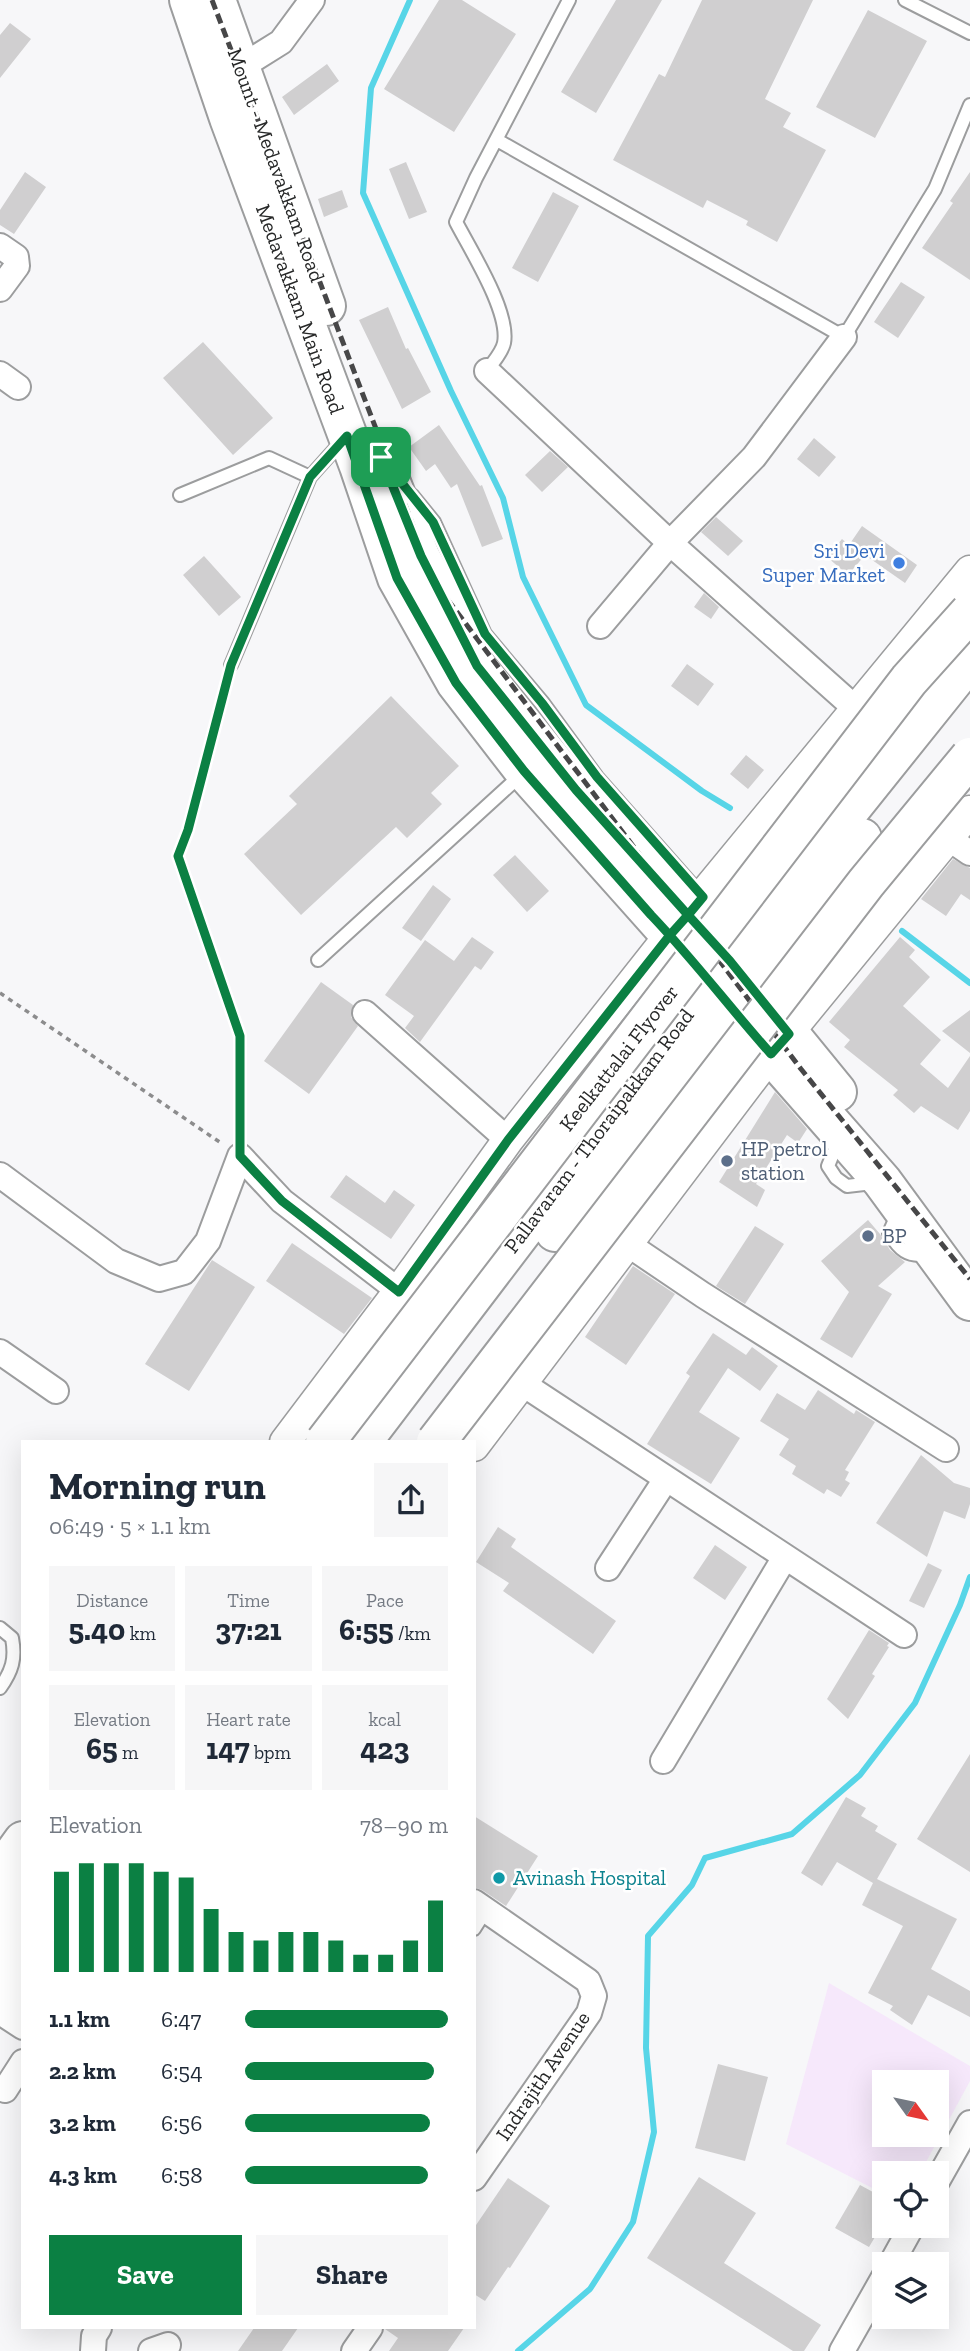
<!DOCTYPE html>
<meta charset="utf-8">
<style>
:root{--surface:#fff;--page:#f6f6f7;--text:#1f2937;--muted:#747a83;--accent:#0b8043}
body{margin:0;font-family:"Zilla Slab",serif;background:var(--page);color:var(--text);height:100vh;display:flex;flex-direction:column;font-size:26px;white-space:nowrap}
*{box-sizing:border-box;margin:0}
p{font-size:23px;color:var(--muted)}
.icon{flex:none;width:38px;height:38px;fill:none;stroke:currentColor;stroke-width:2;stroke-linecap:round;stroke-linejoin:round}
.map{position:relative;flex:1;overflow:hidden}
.side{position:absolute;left:21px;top:1440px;width:455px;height:889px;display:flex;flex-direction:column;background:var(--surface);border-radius:0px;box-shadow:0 7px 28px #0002}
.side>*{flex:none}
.needle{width:46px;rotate:123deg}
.buttons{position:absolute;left:872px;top:2070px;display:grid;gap:14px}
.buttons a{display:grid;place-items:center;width:77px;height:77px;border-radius:0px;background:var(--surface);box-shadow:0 7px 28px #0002;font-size:35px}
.pin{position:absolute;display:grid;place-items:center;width:60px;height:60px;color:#fff;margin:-30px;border-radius:14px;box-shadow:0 4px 10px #0006}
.round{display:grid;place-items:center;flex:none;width:74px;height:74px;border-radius:0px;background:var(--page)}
.head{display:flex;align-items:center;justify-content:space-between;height:119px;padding:0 28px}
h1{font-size:38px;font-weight:700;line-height:52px}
.figures{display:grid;grid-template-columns:repeat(3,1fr);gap:10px;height:119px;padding:7px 28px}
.figures div{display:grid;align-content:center;border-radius:0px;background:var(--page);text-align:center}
.figures b{font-size:30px;font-weight:700}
.figures small{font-size:19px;font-weight:400}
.figures p{font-size:19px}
.chart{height:196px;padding:14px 28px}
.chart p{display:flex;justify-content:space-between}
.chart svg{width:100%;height:126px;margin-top:7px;stroke:var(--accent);stroke-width:6}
.cta{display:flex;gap:14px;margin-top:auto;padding:14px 28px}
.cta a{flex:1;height:80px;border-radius:0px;background:var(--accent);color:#fff;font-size:28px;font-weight:700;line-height:80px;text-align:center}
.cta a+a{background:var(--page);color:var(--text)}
ul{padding:0 28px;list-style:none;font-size:23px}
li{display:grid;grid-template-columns:112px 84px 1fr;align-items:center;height:52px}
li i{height:18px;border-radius:9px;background:var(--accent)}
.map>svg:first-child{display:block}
.commercial{fill:#f6e8fb;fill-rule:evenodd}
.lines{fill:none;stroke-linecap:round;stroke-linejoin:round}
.stream{stroke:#57d5e7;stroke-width:6}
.building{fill:#d0cfd0}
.service-casing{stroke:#9c9d9e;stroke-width:16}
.minor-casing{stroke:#9c9d9e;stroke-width:28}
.tertiary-casing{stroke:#9c9d9e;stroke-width:33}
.primary-casing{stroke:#9c9d9e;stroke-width:42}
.path{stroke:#8c8c8d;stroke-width:3.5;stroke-dasharray:5 5;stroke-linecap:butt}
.service{stroke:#fff;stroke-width:12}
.minor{stroke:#fff;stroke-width:24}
.tertiary{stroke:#fff;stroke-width:30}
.primary{stroke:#fff;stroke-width:38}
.rail{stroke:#474748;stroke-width:5;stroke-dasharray:10 5;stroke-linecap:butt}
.primary-bridge-casing{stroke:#9c9d9e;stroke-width:42;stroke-linecap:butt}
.primary-bridge{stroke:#fff;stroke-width:38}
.route-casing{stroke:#fff;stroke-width:14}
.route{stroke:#0b8043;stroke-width:9}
.shop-dot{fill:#3f7fe0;stroke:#fff;stroke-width:2.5}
.service-dot{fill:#5c6f8a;stroke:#fff;stroke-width:2.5}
.culture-dot{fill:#0f9aa8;stroke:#fff;stroke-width:2.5}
.labels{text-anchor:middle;stroke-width:5;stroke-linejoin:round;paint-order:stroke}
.street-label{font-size:21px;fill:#272828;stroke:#fff}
.shop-label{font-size:21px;fill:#366cbe;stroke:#fff;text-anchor:end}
.service-label{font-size:21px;fill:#4e5e75;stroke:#fff;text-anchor:start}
.culture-label{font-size:21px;fill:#0d838f;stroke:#fff;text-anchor:start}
</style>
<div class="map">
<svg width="970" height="2351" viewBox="0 0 970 2351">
<rect width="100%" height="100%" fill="#f7f7f9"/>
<path class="commercial" d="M 829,1983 L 970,2066 L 970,2081 L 920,2173 L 884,2174 L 884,2194 L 786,2144 ZM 884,2082 L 936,2082 L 936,2135 L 884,2135 Z"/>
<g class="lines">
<path class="stream" d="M 410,0 L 371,88 L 363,193 L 451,391 L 503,498 L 523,577 L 586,705 L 702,791 L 730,808
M 902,931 L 970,983
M 518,2351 L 590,2289 L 633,2222 L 654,2132 L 646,2048 L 648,1936 L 692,1885 L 705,1858 L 792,1834 L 860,1775 L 915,1703 L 960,1605 L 970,1577"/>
</g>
<path class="building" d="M 439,0 L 462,0 L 516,34 L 454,132 L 384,89 Z
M 616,0 L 662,0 L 596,113 L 561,92 Z
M 702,0 L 813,0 L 765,99 L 791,113 L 783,127 L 826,150 L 777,242 L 746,225 L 748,221 L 707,200 L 703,208 L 613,160 L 659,74 L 665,77 Z
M 868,10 L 927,41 L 875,138 L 816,107 Z
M 10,23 L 31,39 L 0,78 L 0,35 Z
M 327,64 L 339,81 L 294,115 L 282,97 Z
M 406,162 L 427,212 L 409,219 L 389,169 Z
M 25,172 L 46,187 L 14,234 L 0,225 L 0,210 Z
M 970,172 L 970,280 L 922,248 L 953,203 L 950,201 Z
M 342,190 L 348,207 L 324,217 L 318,199 Z
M 553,192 L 579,206 L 538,282 L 512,268 Z
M 901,282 L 925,297 L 898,338 L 874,322 Z
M 388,307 L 406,349 L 408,348 L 431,392 L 402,409 L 359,320 Z
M 203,342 L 273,418 L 233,455 L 163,378 Z
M 439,425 L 480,486 L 482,485 L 503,539 L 482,547 L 457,484 L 451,488 L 435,464 L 426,471 L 409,447 Z
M 814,438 L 836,457 L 819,477 L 797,459 Z
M 550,451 L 568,467 L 542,492 L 525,475 Z
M 716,517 L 743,541 L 728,556 L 701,532 Z
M 862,526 L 917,565 L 905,583 L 865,555 L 848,575 L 827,557 L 842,539 L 849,545 Z
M 204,556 L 241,597 L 219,616 L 183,575 Z
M 704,593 L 719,607 L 711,619 L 694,607 Z
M 687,664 L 714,684 L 698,706 L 671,686 Z
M 391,696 L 459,766 L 431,793 L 442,804 L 407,838 L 396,827 L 301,915 L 244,854 L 297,804 L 289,796 Z
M 746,755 L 764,770 L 748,789 L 730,774 Z
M 515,855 L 549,891 L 527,912 L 493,875 Z
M 953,859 L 970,868 L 970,900 L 961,894 L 946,916 L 921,899 Z
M 433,885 L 451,899 L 421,941 L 402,928 Z
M 472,937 L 494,952 L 481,970 L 475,966 L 420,1042 L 405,1028 L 414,1016 L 385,995 L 425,940 L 454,961 Z
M 900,937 L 915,950 L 909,957 L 930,977 L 903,1006 L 941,1040 L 920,1064 L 948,1088 L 970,1056 L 970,1111 L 958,1130 L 921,1106 L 914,1113 L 893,1095 L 898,1090 L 844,1047 L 850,1040 L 829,1022 Z
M 321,982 L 353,1005 L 351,1017 L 358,1026 L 309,1094 L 264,1061 Z
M 970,1010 L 970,1053 L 942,1031 Z
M 775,1092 L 807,1129 L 798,1143 L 787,1135 L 756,1184 L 765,1190 L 757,1207 L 719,1182 Z
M 346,1175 L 385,1203 L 394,1190 L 415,1205 L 391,1239 L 330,1197 Z
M 868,1220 L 880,1234 L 890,1250 L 905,1262 L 878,1286 L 892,1294 L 852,1358 L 820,1339 L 849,1292 L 821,1261 Z
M 755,1226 L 784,1244 L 745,1304 L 716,1286 Z
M 292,1243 L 372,1298 L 344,1334 L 266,1281 Z
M 212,1260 L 255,1287 L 189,1391 L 145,1364 Z
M 633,1266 L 675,1294 L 626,1365 L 585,1337 Z
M 713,1333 L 746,1355 L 752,1347 L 778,1366 L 760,1391 L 728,1368 L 699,1412 L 740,1438 L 711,1484 L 647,1444 L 690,1376 L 686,1373 Z
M 818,1390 L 854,1414 L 856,1410 L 875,1422 L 845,1470 L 849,1472 L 845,1480 L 850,1483 L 841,1497 L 827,1489 L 824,1494 L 792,1474 L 796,1466 L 779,1455 L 789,1439 L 760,1421 L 777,1393 L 805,1410 Z
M 921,1455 L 954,1483 L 970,1488 L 970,1504 L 965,1519 L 944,1511 L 927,1557 L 876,1523 Z
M 498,1527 L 516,1539 L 511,1547 L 616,1621 L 593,1654 L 503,1591 L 509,1583 L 476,1562 Z
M 715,1545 L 747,1567 L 725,1600 L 693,1578 Z
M 928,1563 L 942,1570 L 924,1608 L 909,1601 Z
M 869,1630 L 889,1643 L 887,1646 L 889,1647 L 872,1674 L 875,1676 L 848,1719 L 827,1699 Z
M 970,1754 L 970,1872 L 917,1839 Z
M 846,1797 L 866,1808 L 861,1816 L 878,1826 L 875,1831 L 897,1844 L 877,1879 L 957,1919 L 931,1969 L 970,1991 L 970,2017 L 928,1995 L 912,2025 L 890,2010 L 893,2006 L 868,1993 L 903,1926 L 862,1905 L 873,1883 L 837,1862 L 822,1886 L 801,1873 Z
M 474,1816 L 538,1856 L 506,1906 L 482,1890 L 474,1887 Z
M 718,2064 L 768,2077 L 745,2161 L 695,2148 Z
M 699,2177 L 756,2213 L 724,2263 L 821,2325 L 804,2351 L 793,2351 L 647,2258 Z
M 508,2178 L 550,2206 L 510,2268 L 508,2267 L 485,2301 L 474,2294 L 474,2228 Z
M 860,2185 L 884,2198 L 884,2222 L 869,2247 L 835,2228 Z
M 254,2328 L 298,2328 L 282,2351 L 238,2351 Z
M 385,2329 L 385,2328 L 464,2328 L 448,2351 L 389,2351 L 398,2338 Z"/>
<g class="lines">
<g class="service-casing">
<path id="service" d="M 905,0 L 970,33
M 497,140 L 844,337 L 935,189 L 970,105
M 487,371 C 492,363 502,353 504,343 C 510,312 471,251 456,222 L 476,178 L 569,0
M 180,495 L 269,458 L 310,477
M 412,495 L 434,522 L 485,634 L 543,703 L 597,777 L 703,897
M 231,665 L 310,477 L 344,439
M 318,960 L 522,774
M 839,1139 L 828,1166 L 836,1178 L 847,1186 L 864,1184 L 875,1179
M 899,1211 L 889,1233 C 899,1249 907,1258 928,1254
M 0,1628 L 12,1638 C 16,1659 12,1671 0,1688
M 474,1929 L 486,1910"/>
</g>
<g class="minor-casing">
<path id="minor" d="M 241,67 L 281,42 L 312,0
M 0,246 L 16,257 L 17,266 L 0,289
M 487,371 L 670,543 L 855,708
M 0,374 L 18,387
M 600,626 L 670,543 L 754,457 L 844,337
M 948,838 L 970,853
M 365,1013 L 508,1140
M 0,1175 L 116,1261 L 159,1279 L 184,1272 L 208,1241 L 240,1156 L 282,1201 L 399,1291
M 629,1245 L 703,1295 L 946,1449
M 0,1352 L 56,1391
M 523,1384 L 904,1635
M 608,1568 L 666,1479
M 663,1761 L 785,1557
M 474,1902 L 588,1981 L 594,1996 L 589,2013 L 474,2178
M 0,2012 L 23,2027
M 5,2090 L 23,2062
M 936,2183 L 970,2123
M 891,2264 L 912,2226
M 93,2351 L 94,2336 L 99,2328
M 151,2351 L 168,2345
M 354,2351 L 370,2328
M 842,2351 L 884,2277"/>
</g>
<g class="tertiary-casing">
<path id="tertiary" d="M 285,1442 L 399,1291 L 508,1140 L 670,935 L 970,571
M 474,1446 L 771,1054 L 970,811"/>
</g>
<g class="primary-casing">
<path id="primary" d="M 189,0 L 229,118 L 359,466 L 397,578 L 456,683 L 524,771 L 712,982 L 731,1009 L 882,1181 L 970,1301
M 216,0 L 326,306
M 384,465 L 420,556 L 477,666 L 576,790 L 730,961 L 837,1092
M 555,1232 L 862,838
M 362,1442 L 712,982 L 970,660
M 0,1873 L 23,1841
M 0,1912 L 23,1883
M 0,1960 L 23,1931
M 0,2007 L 23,1980"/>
</g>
<path class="path" d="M 227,681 L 188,830 L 178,855 L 240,1036 L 240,1135
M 0,993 L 221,1143"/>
<use href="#service" class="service"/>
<use href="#minor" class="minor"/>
<use href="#tertiary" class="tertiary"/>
<use href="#primary" class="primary"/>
<path class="rail" d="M 212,0 L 435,583 L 801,1069 L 970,1279"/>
<g class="primary-bridge-casing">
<path id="primary-bridge" d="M 325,1442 L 909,680 L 970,612
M 436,1442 L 866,883 L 970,757"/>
</g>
<use href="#primary-bridge" class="primary-bridge"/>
</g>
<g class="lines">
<g class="route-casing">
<path id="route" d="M 381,457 L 421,556 L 477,666 L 576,790 L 688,915 L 670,935 L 508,1140 L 399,1292 L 282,1201 L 240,1156 L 240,1036 L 178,856 L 188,830 L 231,665 L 310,477 L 347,436 L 397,578 L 456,683 L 524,771 L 651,915 C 694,960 730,1008 771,1054 L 789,1034 L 730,961 L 688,915 L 703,897 L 597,777 L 542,703 L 485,634 L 433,522 L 381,457"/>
</g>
<use href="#route" class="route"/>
</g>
<circle class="shop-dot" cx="899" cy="563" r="7"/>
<g class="service-dot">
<circle cx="727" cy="1161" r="7"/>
<circle cx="868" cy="1236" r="7"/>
</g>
<circle class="culture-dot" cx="499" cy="1878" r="7"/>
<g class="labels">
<g class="street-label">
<text transform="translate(276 165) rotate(70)" y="7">Mount - Medavakkam Road</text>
<text transform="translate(300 309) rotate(70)" y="7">Medavakkam Main Road</text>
<text transform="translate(619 1058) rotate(-52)" y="7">Keelkattalai Flyover</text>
<text transform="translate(599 1131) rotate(-53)" y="7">Pallavaram - Thoraipakkam Road</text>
<text transform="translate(543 2076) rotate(-56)" y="7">Indrajith Avenue</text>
</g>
<g class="shop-label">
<text x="885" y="558">Sri Devi<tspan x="885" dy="24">Super Market</tspan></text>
</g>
<g class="service-label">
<text x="741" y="1156">HP petrol<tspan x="741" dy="24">station</tspan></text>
<text x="882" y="1243">BP</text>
</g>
<g class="culture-label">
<text x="513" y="1885">Avinash Hospital</text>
</g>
</g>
</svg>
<div class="buttons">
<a><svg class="needle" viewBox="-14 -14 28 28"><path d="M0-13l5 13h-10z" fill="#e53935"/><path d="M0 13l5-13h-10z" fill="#747a83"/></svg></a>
<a><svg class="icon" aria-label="locate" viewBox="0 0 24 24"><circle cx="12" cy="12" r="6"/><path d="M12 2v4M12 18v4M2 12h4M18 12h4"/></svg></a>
<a><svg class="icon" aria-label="layers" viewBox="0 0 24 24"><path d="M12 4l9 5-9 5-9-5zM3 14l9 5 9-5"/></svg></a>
</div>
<div class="pin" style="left:381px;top:457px;background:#1e9e55"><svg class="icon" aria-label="arrive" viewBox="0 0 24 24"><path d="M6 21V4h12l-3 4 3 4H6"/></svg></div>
<section class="side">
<div class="head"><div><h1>Morning run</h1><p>06:49 · 5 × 1.1 km</p></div><a class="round"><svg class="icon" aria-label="share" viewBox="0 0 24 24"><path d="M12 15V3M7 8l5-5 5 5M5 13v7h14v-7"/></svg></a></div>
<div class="figures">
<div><p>Distance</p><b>5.40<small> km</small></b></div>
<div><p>Time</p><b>37:21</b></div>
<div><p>Pace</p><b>6:55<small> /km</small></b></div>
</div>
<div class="figures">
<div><p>Elevation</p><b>65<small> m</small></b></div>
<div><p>Heart rate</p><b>147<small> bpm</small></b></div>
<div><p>kcal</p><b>423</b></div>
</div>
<div class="chart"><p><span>Elevation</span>78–90 m</p>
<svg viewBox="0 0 160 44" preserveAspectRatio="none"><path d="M5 44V9M15 44V6M25 44V6M35 44V6M45 44V9M55 44V11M65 44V22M75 44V30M85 44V33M95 44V30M105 44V30M115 44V33M125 44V38M135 44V38M145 44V33M155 44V19"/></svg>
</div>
<ul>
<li><b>1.1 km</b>6:47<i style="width:100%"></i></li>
<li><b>2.2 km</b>6:54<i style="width:93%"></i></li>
<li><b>3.2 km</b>6:56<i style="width:91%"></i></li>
<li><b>4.3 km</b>6:58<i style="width:90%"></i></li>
</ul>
<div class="cta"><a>Save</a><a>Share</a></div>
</section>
</div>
